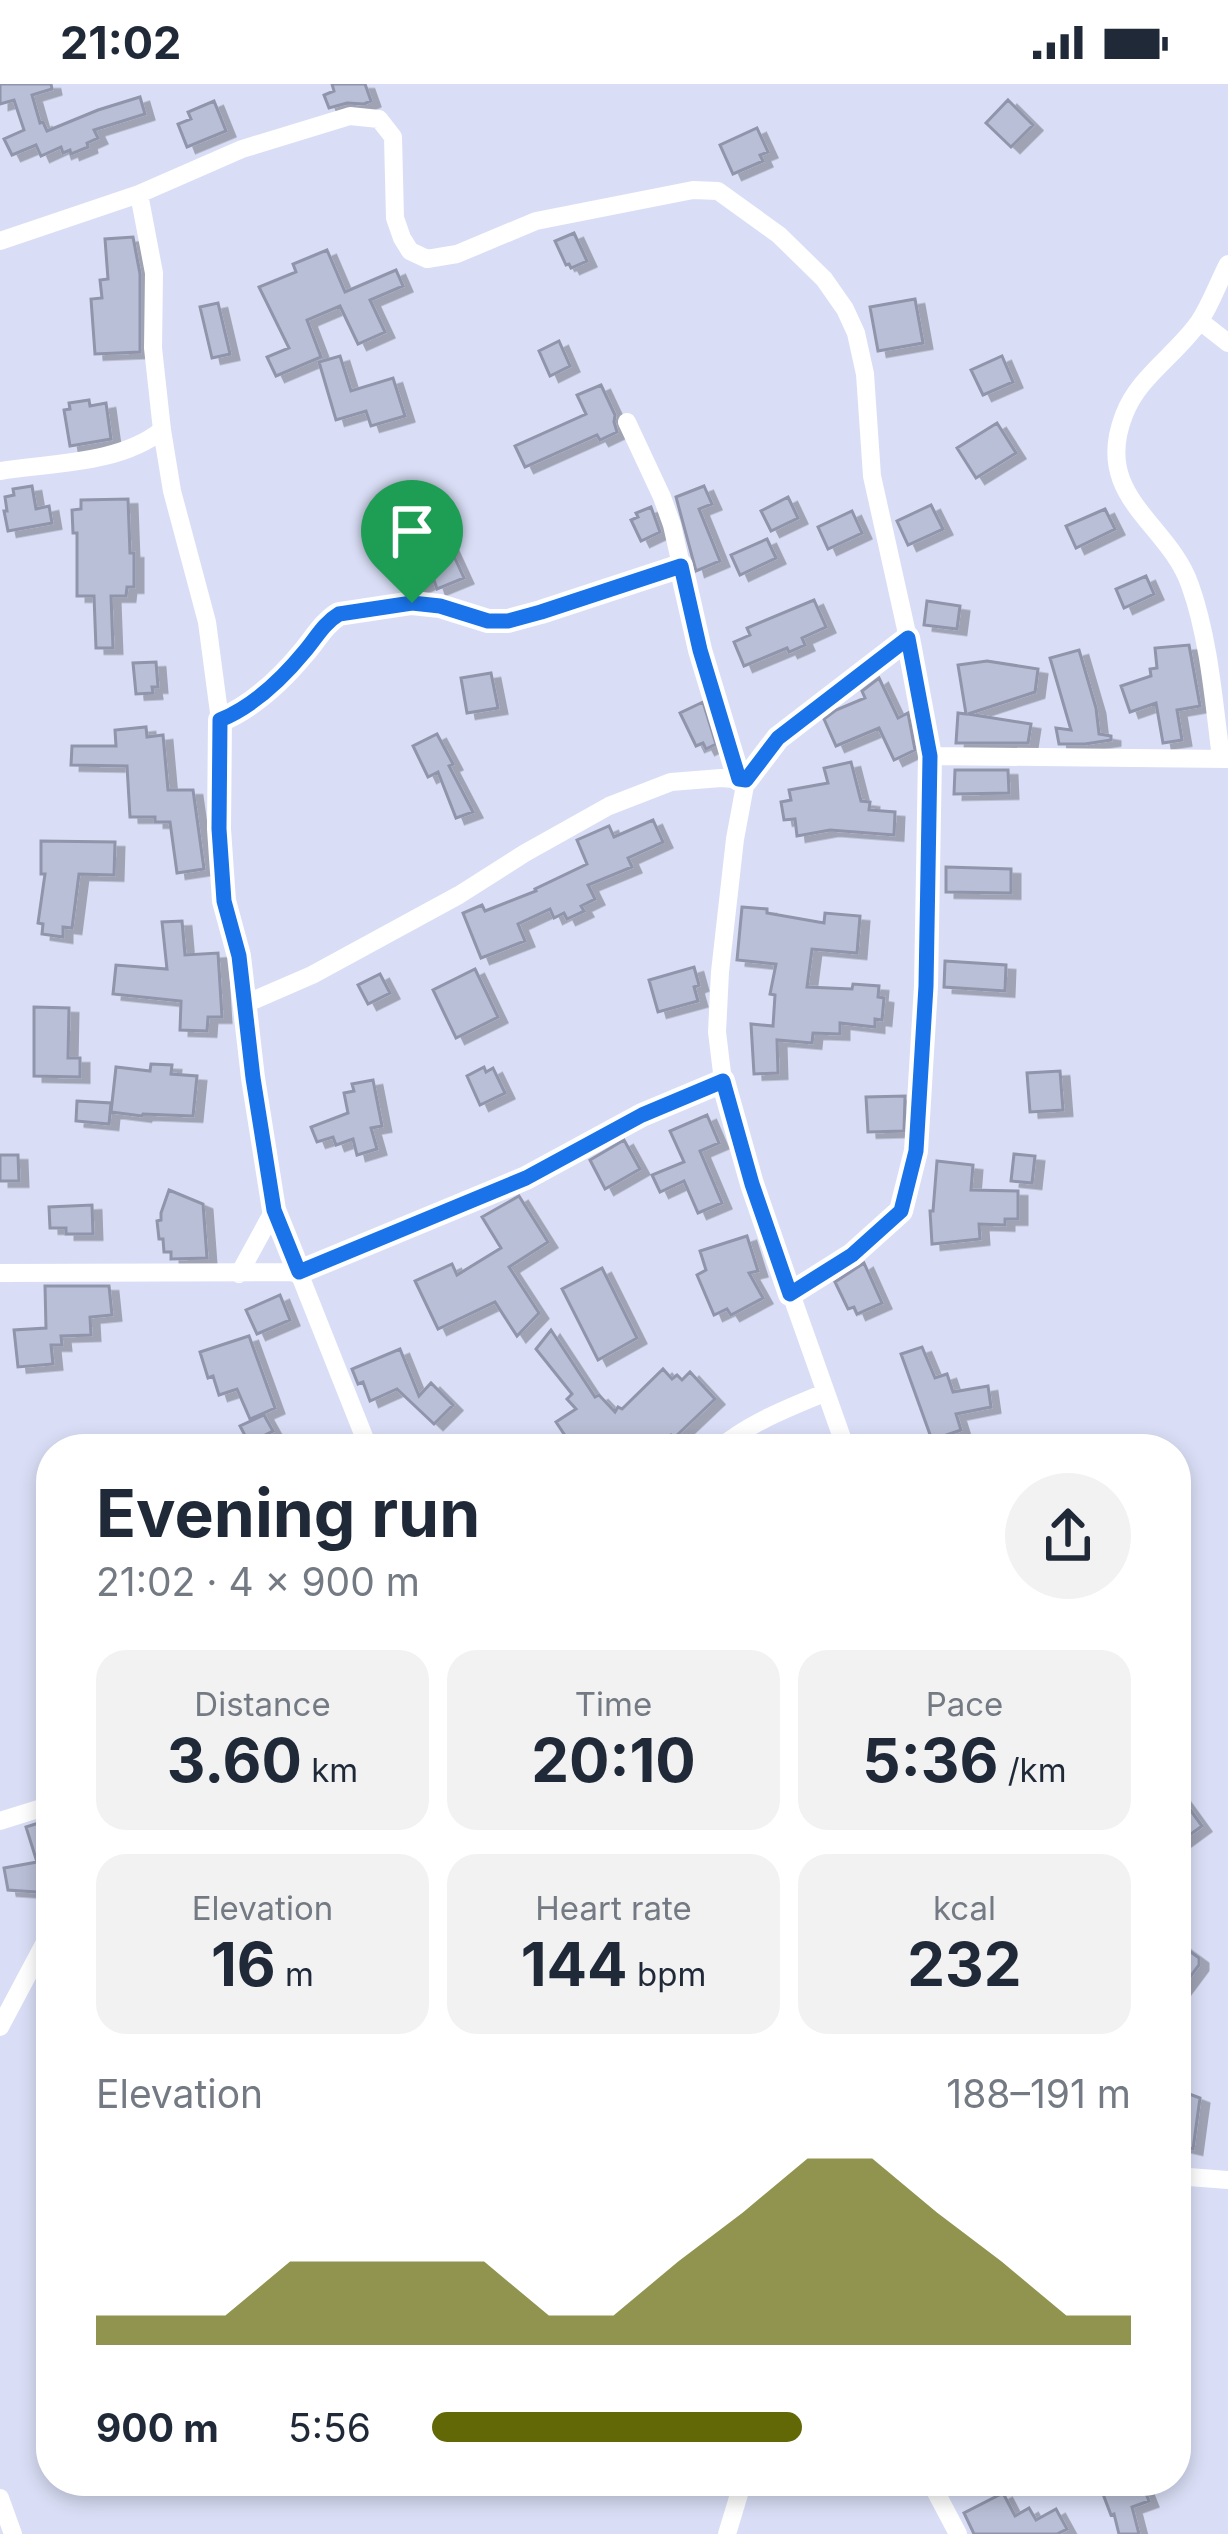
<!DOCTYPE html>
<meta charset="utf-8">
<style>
:root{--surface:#fff;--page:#f2f2f3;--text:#1f2937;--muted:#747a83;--accent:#636806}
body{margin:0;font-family:Inter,sans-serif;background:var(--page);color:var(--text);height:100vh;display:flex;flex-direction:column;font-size:45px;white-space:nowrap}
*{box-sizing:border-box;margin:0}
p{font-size:39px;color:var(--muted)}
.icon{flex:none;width:66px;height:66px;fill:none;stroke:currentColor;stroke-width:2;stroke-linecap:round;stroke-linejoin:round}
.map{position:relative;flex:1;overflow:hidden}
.side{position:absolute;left:36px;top:1350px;width:1155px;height:1062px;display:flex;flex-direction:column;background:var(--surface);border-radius:48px;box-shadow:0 6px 18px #0003}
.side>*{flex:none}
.pin{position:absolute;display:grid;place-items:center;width:102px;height:102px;color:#fff;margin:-123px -51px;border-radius:50% 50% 50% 0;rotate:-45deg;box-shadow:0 0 12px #0007}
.pin .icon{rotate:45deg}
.round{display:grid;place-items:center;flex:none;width:126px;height:126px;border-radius:63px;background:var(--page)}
.head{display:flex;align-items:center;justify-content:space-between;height:204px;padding:0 60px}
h1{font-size:66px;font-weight:700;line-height:90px}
.figures{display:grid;grid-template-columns:repeat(3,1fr);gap:18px;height:204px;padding:12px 60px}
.figures div{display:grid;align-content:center;border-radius:30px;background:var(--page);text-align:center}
.figures b{font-size:60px;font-weight:700}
.figures small{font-size:33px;font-weight:400}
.figures p{font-size:33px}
.chart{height:336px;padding:24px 60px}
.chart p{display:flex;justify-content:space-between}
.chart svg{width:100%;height:216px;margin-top:12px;fill:var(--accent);opacity:.7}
ul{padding:0 60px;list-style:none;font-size:39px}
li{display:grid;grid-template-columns:192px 144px 1fr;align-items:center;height:90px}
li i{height:30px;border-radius:15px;background:var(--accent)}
.status{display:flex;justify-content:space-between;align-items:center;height:84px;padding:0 60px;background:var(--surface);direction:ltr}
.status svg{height:33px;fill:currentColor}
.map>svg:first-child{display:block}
.building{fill:#b9bfd6;stroke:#9095ab;stroke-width:3;filter:url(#shadow)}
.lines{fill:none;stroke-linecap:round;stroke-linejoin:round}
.minor{stroke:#fff;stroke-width:18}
.route-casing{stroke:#fff;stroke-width:24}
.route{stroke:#1a73e8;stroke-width:15}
</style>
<div class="status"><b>21:02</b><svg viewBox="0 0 49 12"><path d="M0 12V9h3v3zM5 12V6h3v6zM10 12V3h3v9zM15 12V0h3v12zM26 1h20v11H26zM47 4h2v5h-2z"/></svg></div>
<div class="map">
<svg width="1228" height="2450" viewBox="0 0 1228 2450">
<defs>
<filter id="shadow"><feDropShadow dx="9" dy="5.5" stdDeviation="0" flood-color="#0004"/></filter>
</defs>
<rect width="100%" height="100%" fill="#d9def6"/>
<path class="building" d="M 0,0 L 51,0 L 52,5 L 32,11 L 40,39 L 43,38 L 47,47 L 98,26 L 140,13 L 145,30 L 94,46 L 98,54 L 87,59 L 88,63 L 71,70 L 70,66 L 63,69 L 61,63 L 41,72 L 36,61 L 12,71 L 4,55 L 24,46 L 14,16 L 0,20 Z
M 332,0 L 365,0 L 371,17 L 364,20 L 347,19 L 329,24 L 324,11 L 334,7 Z
M 1008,16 L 1033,41 L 1011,63 L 986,39 Z
M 214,17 L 226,47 L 187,63 L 178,40 L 191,35 L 188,28 Z
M 757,44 L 768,68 L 760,71 L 763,77 L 733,90 L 720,61 Z
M 574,149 L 587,177 L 571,184 L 569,180 L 566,181 L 555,157 Z
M 133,153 L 140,190 L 140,268 L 95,270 L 91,215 L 102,214 L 100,196 L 108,195 L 105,155 Z
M 327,166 L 345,208 L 396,186 L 403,202 L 370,216 L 385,248 L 358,260 L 340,222 L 307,236 L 321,273 L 276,292 L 267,273 L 289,264 L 259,203 L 296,188 L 293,180 Z
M 915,215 L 923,259 L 878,267 L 870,223 Z
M 218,219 L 230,270 L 212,274 L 200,223 Z
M 559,257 L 570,282 L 550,292 L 539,267 Z
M 340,272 L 351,307 L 393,294 L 405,332 L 371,342 L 366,327 L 336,336 L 319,278 Z
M 1002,272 L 1013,298 L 983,311 L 971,286 Z
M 601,301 L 615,331 L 614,338 L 617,348 L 600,356 L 597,351 L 525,383 L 515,362 L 586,330 L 577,311 Z
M 89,316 L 90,322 L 106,319 L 111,355 L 70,362 L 64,326 L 70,325 L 69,319 Z
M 997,339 L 1016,369 L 976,394 L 957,364 Z
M 32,402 L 36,425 L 49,422 L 52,439 L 8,447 L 4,427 L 7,427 L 5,413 L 14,411 L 13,405 Z
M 704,402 L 712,420 L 699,425 L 720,477 L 696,487 L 676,413 Z
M 788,413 L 798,434 L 771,447 L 761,427 Z
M 128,415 L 130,469 L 134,469 L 134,503 L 127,503 L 126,512 L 111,512 L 113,564 L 96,564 L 94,512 L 77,512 L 77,449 L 73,449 L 72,426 L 81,425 L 81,416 Z
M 931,421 L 943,445 L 908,461 L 897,437 Z
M 651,423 L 660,448 L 641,457 L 631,436 L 638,433 L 636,429 Z
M 1105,425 L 1115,445 L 1076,464 L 1066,442 Z
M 852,427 L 862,449 L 828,465 L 818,443 Z
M 767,455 L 776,474 L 740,491 L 731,471 Z
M 448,459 L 464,494 L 437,505 L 434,496 L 415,504 L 402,478 Z
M 1146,492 L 1154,510 L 1124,524 L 1116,505 Z
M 814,516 L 826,543 L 802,554 L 805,561 L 789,568 L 787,564 L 744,582 L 734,558 L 750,551 L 747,544 Z
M 927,517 L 960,522 L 957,545 L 924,541 Z
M 1189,561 L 1200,622 L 1177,626 L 1182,656 L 1163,659 L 1156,619 L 1130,628 L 1121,602 L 1151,592 L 1150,585 L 1157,584 L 1155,564 Z
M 1079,566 L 1096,624 L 1099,650 L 1111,652 L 1111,656 L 1085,660 L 1059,660 L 1056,644 L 1071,646 L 1050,574 Z
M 987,577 L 1038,585 L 1035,608 L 968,630 L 1031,640 L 1028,659 L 956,659 L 958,629 L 966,630 L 958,581 Z
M 156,578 L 158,603 L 152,603 L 153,609 L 136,610 L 133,579 Z
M 491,589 L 498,624 L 467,629 L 461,594 Z
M 879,594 L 898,634 L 908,629 L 915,666 L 894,676 L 879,644 L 836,662 L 824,635 L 836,626 L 865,614 L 862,607 Z
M 703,618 L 716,660 L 706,665 L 703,659 L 696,662 L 680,629 Z
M 146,643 L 147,653 L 163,651 L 168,706 L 193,706 L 204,785 L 177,789 L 170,738 L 155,738 L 155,733 L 130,733 L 127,682 L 71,681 L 72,662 L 116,662 L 115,646 Z
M 437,650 L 453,680 L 449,682 L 473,728 L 456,734 L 438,688 L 428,693 L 413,662 Z
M 851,678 L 861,717 L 870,718 L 869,726 L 895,728 L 894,751 L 830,746 L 797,752 L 795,735 L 784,736 L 781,718 L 791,716 L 789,706 L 828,699 L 824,684 Z
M 955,686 L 1008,686 L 1009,709 L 954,710 Z
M 653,736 L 663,758 L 628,774 L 632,783 L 588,801 L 595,815 L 581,822 L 584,827 L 567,835 L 564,829 L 554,834 L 550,825 L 518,840 L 525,857 L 481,874 L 463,829 L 482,821 L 485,827 L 536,807 L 535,805 L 587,780 L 577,756 L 609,742 L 614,753 Z
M 41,757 L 115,758 L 114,791 L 79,790 L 72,844 L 63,843 L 63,853 L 42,850 L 43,840 L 38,839 L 45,790 L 41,790 Z
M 946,783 L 1011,785 L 1011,809 L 946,808 Z
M 742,823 L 767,825 L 767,829 L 824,839 L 825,829 L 860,832 L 857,869 L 812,865 L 807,903 L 852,905 L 853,900 L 879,902 L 878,913 L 884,914 L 882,936 L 875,935 L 875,943 L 840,939 L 840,950 L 813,949 L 812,959 L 777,956 L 778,989 L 754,990 L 751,940 L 773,942 L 775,911 L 770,910 L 776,880 L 737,876 Z
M 182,837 L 185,871 L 218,869 L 222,933 L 208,933 L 207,947 L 180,946 L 181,917 L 113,910 L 116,881 L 167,885 L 162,838 Z
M 945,877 L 1006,881 L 1005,907 L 944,903 Z
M 694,883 L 699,901 L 694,903 L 698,917 L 658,928 L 649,896 Z
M 475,885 L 498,933 L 456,954 L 433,906 Z
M 380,890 L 390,909 L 368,920 L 358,901 Z
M 34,923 L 69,924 L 68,974 L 80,974 L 80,993 L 34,992 Z
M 151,980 L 172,981 L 171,990 L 197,992 L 193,1032 L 143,1030 L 142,1032 L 111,1028 L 116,983 L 150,987 Z
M 484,983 L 486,988 L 493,984 L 505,1009 L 480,1021 L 467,992 Z
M 1060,987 L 1063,1026 L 1030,1028 L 1027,989 Z
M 373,996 L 382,1042 L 371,1044 L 377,1065 L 357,1071 L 353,1055 L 336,1061 L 333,1053 L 317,1058 L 311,1043 L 348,1029 L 344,1009 L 354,1007 L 352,1000 Z
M 905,1012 L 904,1047 L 868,1048 L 866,1013 Z
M 77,1017 L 111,1019 L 109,1040 L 76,1037 Z
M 707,1031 L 719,1059 L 700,1067 L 722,1119 L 698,1129 L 684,1097 L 660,1108 L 652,1091 L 684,1078 L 670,1047 Z
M 624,1056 L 640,1085 L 605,1105 L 590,1076 Z
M 1014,1070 L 1035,1072 L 1032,1099 L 1011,1097 Z
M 0,1071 L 18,1071 L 19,1097 L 0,1097 Z
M 937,1077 L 973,1081 L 971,1106 L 1018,1107 L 1018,1135 L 1005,1135 L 1005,1141 L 979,1140 L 980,1155 L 932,1160 L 930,1127 L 933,1127 Z
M 169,1106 L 203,1120 L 207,1174 L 171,1175 L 171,1168 L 164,1168 L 163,1155 L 159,1155 L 157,1137 L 161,1136 L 161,1129 Z
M 519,1112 L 548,1158 L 509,1183 L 539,1229 L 517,1252 L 495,1218 L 438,1245 L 415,1197 L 452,1180 L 457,1191 L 501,1164 L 482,1133 Z
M 92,1121 L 93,1150 L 66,1150 L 66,1144 L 50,1144 L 49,1123 Z
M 747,1152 L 758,1187 L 749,1189 L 763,1214 L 731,1231 L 727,1225 L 714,1231 L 697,1191 L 706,1186 L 700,1167 Z
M 864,1179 L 882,1219 L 857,1230 L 854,1223 L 848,1225 L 835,1198 Z
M 602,1184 L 637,1254 L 598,1276 L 562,1205 Z
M 45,1202 L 109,1202 L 112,1231 L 90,1233 L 91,1251 L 61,1252 L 62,1261 L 51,1261 L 53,1280 L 18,1283 L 14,1246 L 46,1244 Z
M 280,1211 L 290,1236 L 257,1250 L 246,1226 Z
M 551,1246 L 595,1313 L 599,1311 L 615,1328 L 618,1323 L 622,1325 L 663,1285 L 672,1295 L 677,1291 L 682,1296 L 690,1288 L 715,1315 L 674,1354 L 671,1351 L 654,1365 L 574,1365 L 556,1338 L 576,1325 L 567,1315 L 572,1310 L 536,1265 Z
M 249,1252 L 275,1324 L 250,1335 L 237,1305 L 219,1311 L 213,1292 L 208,1294 L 200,1268 Z
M 922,1263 L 935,1294 L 947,1290 L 953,1308 L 988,1302 L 991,1323 L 956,1330 L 961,1346 L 932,1356 L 901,1270 Z
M 400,1265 L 419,1312 L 431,1299 L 453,1321 L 434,1340 L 397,1305 L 370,1317 L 363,1298 L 358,1300 L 352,1285 Z
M 264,1331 L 273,1347 L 249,1359 L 240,1342 Z
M 1176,1706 L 1202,1742 L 1176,1761 Z
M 51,1735 L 51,1809 L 8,1806 L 4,1784 L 37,1778 L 26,1743 Z
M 1176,1857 L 1199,1874 L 1199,1881 L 1176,1912 Z
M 1176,2005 L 1200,2014 L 1193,2065 L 1176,2061 Z
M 1098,2397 L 1141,2397 L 1149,2417 L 1132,2423 L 1139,2450 L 1119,2450 L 1114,2430 L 1111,2431 Z
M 1003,2409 L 1015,2432 L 1029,2424 L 1036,2436 L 1056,2425 L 1067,2445 L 1057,2450 L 974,2450 L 964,2429 Z"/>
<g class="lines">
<path class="minor" d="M 139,110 L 154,189 L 153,264 L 162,346 L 172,407 L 207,538 L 220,636 L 219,745 L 223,817 L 239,872 L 253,994 L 274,1126 L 369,1365
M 0,157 L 139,110 L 242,65 L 350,32 L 379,35 L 393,53 L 395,134 L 402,154 L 410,167 L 427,175 L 457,170 L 536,137 L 693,106 L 718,107 L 779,151 L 824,195 L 845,225 L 856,249 L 865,290 L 872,392 L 908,554 L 930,672 L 926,902 L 916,1068 L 901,1127 L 852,1171 L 790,1210
M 1200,237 L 1228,259
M 627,338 L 662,413 L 672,441 L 700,565 L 733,667 L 739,695
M 0,387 C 50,379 121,380 162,346
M 220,636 C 254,622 282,595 305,567 C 316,554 324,539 339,531 L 412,519 L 440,522 L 488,537 L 508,537 L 541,528 L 681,481
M 930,672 L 1228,675
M 1221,674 C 1214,619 1209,554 1190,501 C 1168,438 1092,413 1124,331 C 1138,293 1176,271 1199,238 C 1211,220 1218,199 1228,180
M 245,920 L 312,891 L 459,811 L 525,769 L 609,722 L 671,698 L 721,694 L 746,696
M 0,1189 L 299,1188 L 526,1094 L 642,1031 L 723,997
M 239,1190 L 274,1126
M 718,1365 C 751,1338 786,1325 824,1309
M 846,1365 L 752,1100 L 723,997 L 717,948 L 720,888 L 735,755 L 746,696 L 778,654 L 908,554
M 0,1737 L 51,1721
M 0,1943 L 51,1847
M 1176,2092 L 1228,2096
M 930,2397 L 958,2450
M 0,2414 L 13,2450
M 727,2450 L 743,2397"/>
</g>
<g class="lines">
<g class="route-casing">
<path id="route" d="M 681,482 L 700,566 L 739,695 L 746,696 L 778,654 L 908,554 L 930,672 L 926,902 L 916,1067 L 901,1127 L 852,1171 L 790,1210 L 752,1100 L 723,997 L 642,1031 L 526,1094 L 299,1188 L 274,1126 L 253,994 L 239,872 L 224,817 L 219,745 L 220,636 C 254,622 282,595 305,567 C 316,554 324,539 339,530 L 412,519 L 440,522 L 488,537 L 508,537 L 541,528 Z"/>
</g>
<use href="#route" class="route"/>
</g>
</svg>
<div class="pin" style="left:412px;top:519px;background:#1e9e55"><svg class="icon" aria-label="arrive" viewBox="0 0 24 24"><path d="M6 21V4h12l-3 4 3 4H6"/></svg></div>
<section class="side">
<div class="head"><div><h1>Evening run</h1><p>21:02 · 4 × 900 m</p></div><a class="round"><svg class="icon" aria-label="share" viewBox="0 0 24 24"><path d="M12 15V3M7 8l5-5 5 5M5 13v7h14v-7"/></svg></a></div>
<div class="figures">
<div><p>Distance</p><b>3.60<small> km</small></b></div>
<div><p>Time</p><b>20:10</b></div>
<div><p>Pace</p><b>5:36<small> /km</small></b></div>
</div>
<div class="figures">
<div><p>Elevation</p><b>16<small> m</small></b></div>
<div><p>Heart rate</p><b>144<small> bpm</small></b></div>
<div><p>kcal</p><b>232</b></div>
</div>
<div class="chart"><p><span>Elevation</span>188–191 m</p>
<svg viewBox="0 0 160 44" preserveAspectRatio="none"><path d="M0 44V38L10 38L20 38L30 27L40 27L50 27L60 27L70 38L80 38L90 27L100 17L110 6L120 6L130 17L140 27L150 38L160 38V44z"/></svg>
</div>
<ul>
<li><b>900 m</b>5:56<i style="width:53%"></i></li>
</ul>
</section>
</div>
